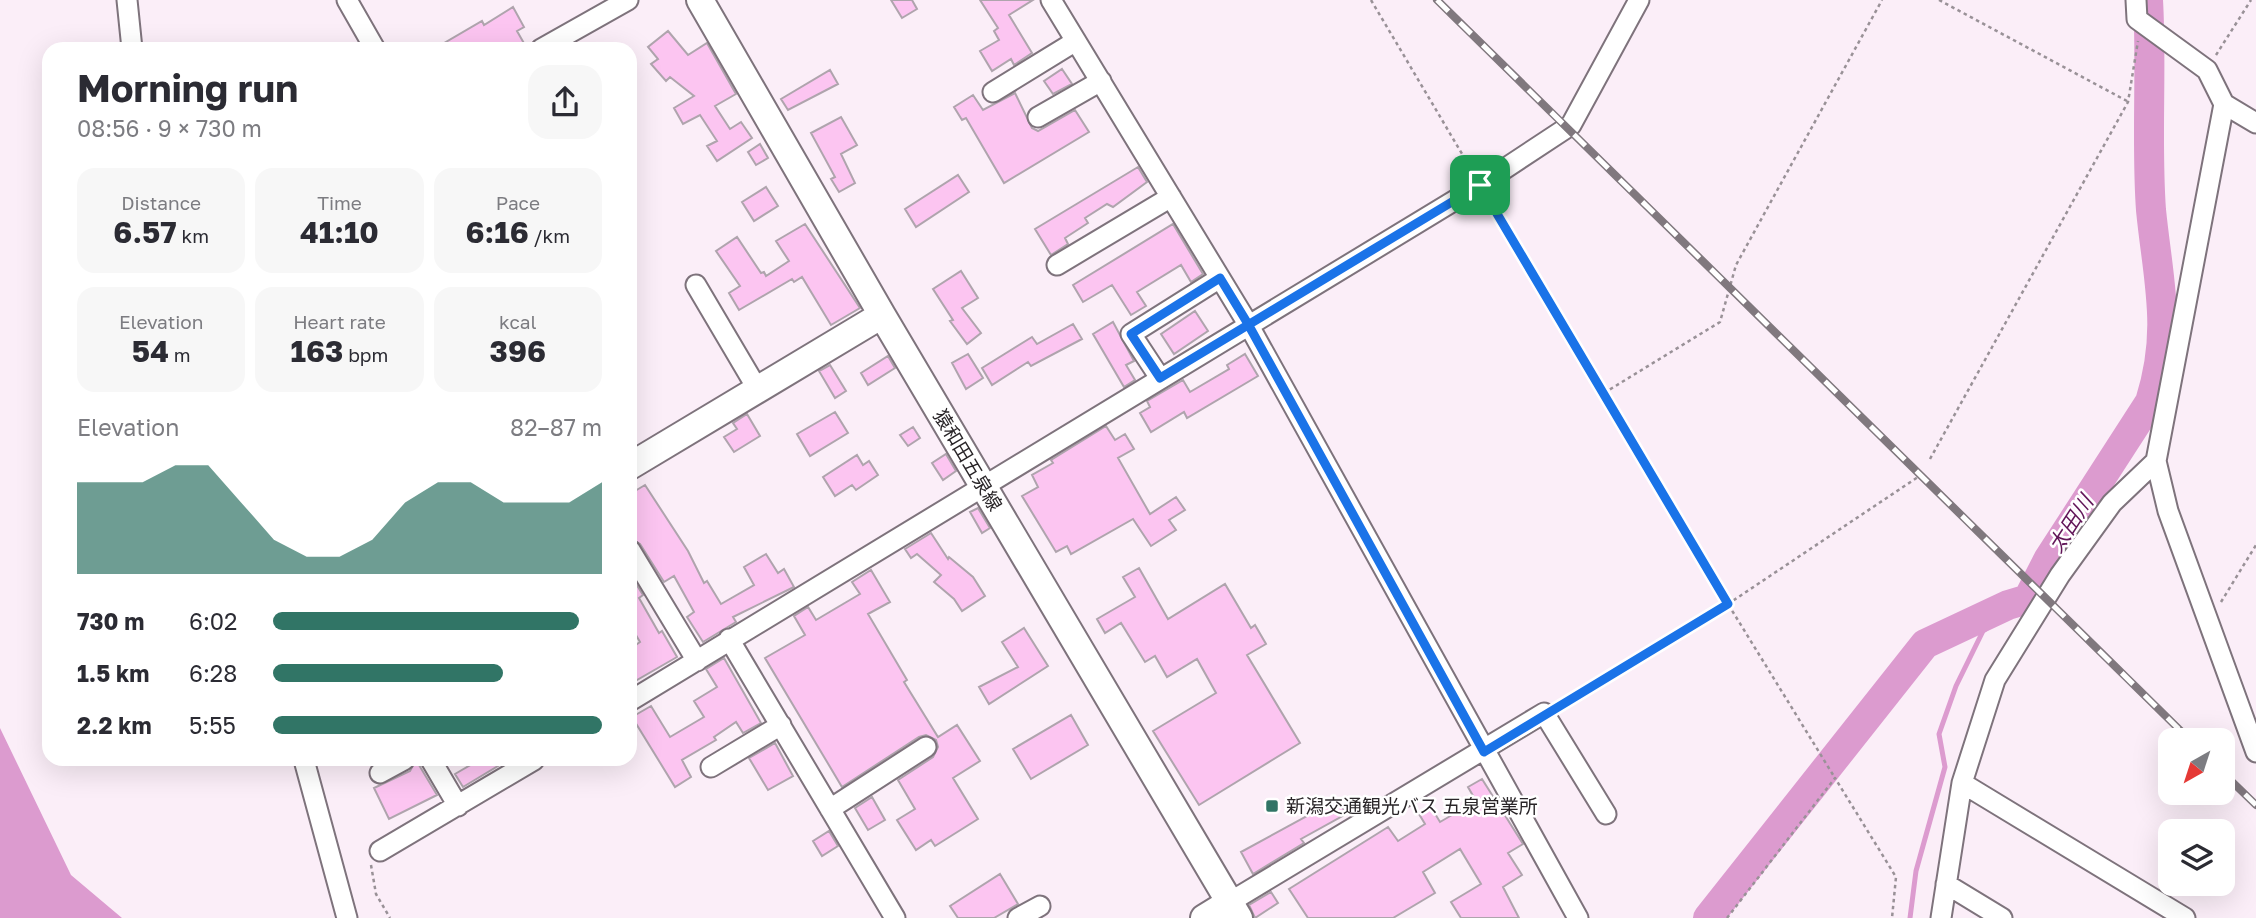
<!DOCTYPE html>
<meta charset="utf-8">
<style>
:root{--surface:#fff;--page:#f7f7f7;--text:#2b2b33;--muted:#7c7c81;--accent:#317566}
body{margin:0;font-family:"Golos Text","Noto Sans JP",sans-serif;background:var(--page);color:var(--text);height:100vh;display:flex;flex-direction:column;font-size:26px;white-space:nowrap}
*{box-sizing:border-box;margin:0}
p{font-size:23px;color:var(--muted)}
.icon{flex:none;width:38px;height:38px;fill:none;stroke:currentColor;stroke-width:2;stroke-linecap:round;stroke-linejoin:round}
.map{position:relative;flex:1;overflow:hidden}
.side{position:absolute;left:42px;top:42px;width:595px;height:724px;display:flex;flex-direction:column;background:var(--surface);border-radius:21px;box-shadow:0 7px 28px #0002}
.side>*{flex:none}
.needle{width:46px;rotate:219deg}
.controls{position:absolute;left:2158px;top:728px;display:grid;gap:14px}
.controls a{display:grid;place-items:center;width:77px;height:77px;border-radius:14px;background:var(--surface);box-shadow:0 7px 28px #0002;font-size:35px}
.pin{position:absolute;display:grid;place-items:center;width:60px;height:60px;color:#fff;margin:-30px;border-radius:14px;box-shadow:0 4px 10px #0006}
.round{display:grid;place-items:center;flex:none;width:74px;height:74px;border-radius:21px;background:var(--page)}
.head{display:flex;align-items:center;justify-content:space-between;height:119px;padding:0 35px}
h1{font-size:38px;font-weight:700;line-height:52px}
.stats{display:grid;grid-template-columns:repeat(3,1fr);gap:10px;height:119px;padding:7px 35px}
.stats div{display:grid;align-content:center;border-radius:18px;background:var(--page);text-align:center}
.stats b{font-size:30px;font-weight:700}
.stats small{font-size:19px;font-weight:400}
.stats p{font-size:19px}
.chart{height:196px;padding:14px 35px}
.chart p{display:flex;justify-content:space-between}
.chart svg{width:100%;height:126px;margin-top:7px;fill:var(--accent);opacity:.7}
ul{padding:0 35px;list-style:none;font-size:23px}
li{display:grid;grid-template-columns:112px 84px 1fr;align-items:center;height:52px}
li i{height:18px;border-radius:9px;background:var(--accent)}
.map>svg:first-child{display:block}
.water{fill:#dc9bcf}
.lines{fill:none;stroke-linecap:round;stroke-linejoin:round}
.stream{stroke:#dc9bcf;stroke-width:5}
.river{stroke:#dc9bcf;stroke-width:30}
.building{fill:#fcc5f1;stroke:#afa4ad;stroke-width:2}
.street-casing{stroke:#7e737c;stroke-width:23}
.secondary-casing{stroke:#7e737c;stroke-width:30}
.path{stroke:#999197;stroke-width:2.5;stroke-dasharray:3.5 3.5;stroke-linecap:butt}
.street{stroke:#fff;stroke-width:19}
.secondary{stroke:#fff;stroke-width:26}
.rail-casing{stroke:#80787e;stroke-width:8}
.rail{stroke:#fff;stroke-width:5;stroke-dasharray:16;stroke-linecap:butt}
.route-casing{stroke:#fff;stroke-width:14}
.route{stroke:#1a73e8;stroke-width:9}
.poi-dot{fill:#317566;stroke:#fff;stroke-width:2.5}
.labels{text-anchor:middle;stroke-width:5;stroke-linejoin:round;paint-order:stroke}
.street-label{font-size:19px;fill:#292528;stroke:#fff}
.poi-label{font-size:19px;fill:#292528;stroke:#fff;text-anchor:start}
.water-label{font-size:21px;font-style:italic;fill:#611558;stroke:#fff}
</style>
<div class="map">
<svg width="2256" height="918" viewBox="0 0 2256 918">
<rect width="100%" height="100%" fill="#fbeef8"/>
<path class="water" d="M 0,728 L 71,875 L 122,918 L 0,918 Z"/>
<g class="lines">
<path class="stream" d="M 1910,918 L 1916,871 L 1945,767 L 1939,734 L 1956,686 L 1983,631 L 2028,599"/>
<path class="river" d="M 1708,918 L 1925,644 L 2008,605 L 2028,599 L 2048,560 L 2150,402 C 2173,330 2158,281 2151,210 C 2146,141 2152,70 2148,0"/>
</g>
<path class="building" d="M 891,0 L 912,0 L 917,9 L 902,18 Z
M 980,0 L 1033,0 L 1009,15 L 1032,53 L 1014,65 L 1011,59 L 992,71 L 980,51 L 999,40 L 994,31 L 998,28 Z
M 513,7 L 524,27 L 517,31 L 525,45 L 517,49 L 434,49 L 482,21 L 484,25 Z
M 668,31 L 688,55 L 707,43 L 736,94 L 715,106 L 730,129 L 741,122 L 752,138 L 717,161 L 707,146 L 717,141 L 700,115 L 683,124 L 674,108 L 694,96 L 670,77 L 666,81 L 651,64 L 658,59 L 648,47 Z
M 1062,69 L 1072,84 L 1053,94 L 1044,81 Z
M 830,70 L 838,84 L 788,110 L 781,99 Z
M 1015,93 L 1032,128 L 1038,131 L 1075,110 L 1089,132 L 1004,183 L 966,118 L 962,120 L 954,107 L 973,95 L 983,110 Z
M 841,117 L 857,145 L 841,154 L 855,183 L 839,192 L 831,179 L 835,177 L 811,133 Z
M 760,144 L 768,158 L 756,165 L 748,152 Z
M 1138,167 L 1147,182 L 1113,207 L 1107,204 L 1085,218 L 1088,223 L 1065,238 L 1068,244 L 1051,255 L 1035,229 Z
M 958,175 L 969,192 L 916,227 L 905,209 Z
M 766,187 L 778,206 L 754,221 L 742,202 Z
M 805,224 L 860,308 L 831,325 L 802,277 L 794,282 L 792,279 L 739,310 L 729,293 L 740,286 L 716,251 L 737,237 L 761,273 L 764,272 L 766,276 L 789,261 L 776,241 Z
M 1173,224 L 1203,274 L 1191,282 L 1181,265 L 1137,292 L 1146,306 L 1131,315 L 1112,285 L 1083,302 L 1073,285 Z
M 961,271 L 978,298 L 962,308 L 981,333 L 967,344 L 950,321 L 953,320 L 933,289 Z
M 1195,311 L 1208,331 L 1174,354 L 1161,334 Z
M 1113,322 L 1134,361 L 1126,365 L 1135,380 L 1124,387 L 1093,334 Z
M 1073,324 L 1082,339 L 1031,366 L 1028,362 L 992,385 L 982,368 L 1032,337 L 1037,344 Z
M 968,354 L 983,378 L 966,389 L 952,363 Z
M 1245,354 L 1258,376 L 1187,418 L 1184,412 L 1151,432 L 1140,413 L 1150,407 L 1147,401 L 1183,380 L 1190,392 L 1229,369 L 1227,365 Z
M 888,356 L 895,368 L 868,385 L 861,373 Z
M 830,365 L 846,391 L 835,398 L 819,371 Z
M 835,412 L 848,433 L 810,456 L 797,434 Z
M 747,414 L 760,436 L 734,452 L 724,437 L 737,429 L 733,423 Z
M 1106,426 L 1115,440 L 1125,434 L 1134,449 L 1118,458 L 1150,514 L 1176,497 L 1185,510 L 1169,520 L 1176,530 L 1151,546 L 1133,519 L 1071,554 L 1067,546 L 1056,552 L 1022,496 L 1038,487 L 1032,475 L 1053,463 L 1051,460 Z
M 913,427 L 920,438 L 908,446 L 900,435 Z
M 946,454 L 956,471 L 943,480 L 932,463 Z
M 857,455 L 863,465 L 869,461 L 878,475 L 856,490 L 852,485 L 835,496 L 823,477 Z
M 645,485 L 688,551 L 704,583 L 707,581 L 721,604 L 754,585 L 744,567 L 766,554 L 778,573 L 784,569 L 794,587 L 733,617 L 736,622 L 703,642 L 687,617 L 694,612 L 674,576 L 664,582 L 640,544 L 630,538 L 630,494 Z
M 978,508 L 990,528 L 982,533 L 970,512 Z
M 931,533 L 948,559 L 949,557 L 973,577 L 985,596 L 962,611 L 954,599 L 934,582 L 941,575 L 917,554 L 911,558 L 905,549 Z
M 1139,568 L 1168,619 L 1225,584 L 1251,628 L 1255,625 L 1266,644 L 1247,655 L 1300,743 L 1199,805 L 1153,731 L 1216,693 L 1197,659 L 1167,677 L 1155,656 L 1145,662 L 1121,623 L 1105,633 L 1097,619 L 1135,597 L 1123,577 Z
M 871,570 L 890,602 L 868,614 L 907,680 L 904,682 L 938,737 L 957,725 L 980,761 L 953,778 L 978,819 L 935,846 L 931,840 L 916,850 L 897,820 L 915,809 L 898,780 L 933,757 L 938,747 L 936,740 L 926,735 L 919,737 L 842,787 L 765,658 L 805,635 L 794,616 L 808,607 L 816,620 L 860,594 L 852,582 Z
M 630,574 L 643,595 L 639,598 L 659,633 L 662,631 L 677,657 L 630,684 L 630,649 L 640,642 L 630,625 Z
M 1024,628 L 1048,666 L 989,704 L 979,687 L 1018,667 L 1002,642 Z
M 724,658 L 761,723 L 743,733 L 736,722 L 714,737 L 716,740 L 682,760 L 691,777 L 675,787 L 632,717 L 651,706 L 670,737 L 704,717 L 694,701 L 717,687 L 706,669 Z
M 1071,715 L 1088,745 L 1031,779 L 1013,749 Z
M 775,743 L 793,776 L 768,790 L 749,758 Z
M 416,760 L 437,795 L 389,819 L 374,788 L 410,771 Z
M 479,760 L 508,760 L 463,787 L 455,774 Z
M 1482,779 L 1523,844 L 1508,853 L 1522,875 L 1503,887 L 1519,918 L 1461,918 L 1451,902 L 1481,884 L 1460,849 L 1423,872 L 1435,893 L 1393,918 L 1308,918 L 1289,889 L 1388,827 L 1398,841 L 1425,824 L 1419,814 L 1431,807 L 1440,822 L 1476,801 L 1468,787 Z
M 872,797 L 885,820 L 868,830 L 855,808 Z
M 1338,799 L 1346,814 L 1301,839 L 1304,843 L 1253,874 L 1241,852 Z
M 829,831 L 838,846 L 822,856 L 813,841 Z
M 1000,874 L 1018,904 L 994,918 L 958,918 L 950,906 Z
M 1271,892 L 1278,903 L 1255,918 L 1249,905 Z"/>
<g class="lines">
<g class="street-casing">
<path id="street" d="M 127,0 L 132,49
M 347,0 L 375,49
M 1051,0 L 1248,324 L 1578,918
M 2136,0 L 2137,19 L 2207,70 L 2224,104 L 2256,123
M 541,49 L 628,0
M 993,92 L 1076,41
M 2224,104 L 2156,461 L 2168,511 L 2256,752
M 1038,117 L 1101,81
M 1057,265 L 1171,197
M 696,285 L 758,390
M 1160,378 L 1131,334 L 1220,278
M 630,550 L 697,661
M 729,639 L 895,918
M 630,701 L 1480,185 L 1571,125 L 1639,0
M 304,760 L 347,918
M 431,760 L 458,806
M 711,767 L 781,725
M 380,773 L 404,760
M 1962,783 L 2185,918
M 830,809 L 926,747
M 380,851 L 534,760
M 1946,884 L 2002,918
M 1230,902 L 1544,713 L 1606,814
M 1018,918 L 1040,906
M 1941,918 L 1962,783 L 1995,680 L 2060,575 L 2112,503 L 2156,461"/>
</g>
<g class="secondary-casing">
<path id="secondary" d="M 700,0 L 882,315 L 1239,918
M 630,466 L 882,315
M 1204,918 L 1230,902"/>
</g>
<path class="path" d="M 1371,0 L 1471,169
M 1939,0 L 2127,101
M 2216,55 L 2251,0
M 1490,201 L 1728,604 L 1835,778
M 1604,393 L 1720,322 L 1736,265 L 1882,0
M 1930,459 L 2128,102 L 2138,41
M 2221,602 L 2256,545
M 1559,704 L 1728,604 L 1918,477
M 371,865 L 376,894 L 390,918
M 1727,918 L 1835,778 L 1896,877 L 1892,918"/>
<use href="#street" class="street"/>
<use href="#secondary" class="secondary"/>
<g class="rail-casing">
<path id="rail" d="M 1437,0 L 2190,740
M 2222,772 L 2256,805"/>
</g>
<use href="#rail" class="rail"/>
</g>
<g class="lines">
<g class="route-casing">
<path id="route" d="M 1480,185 L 1160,378 L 1131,334 L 1220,278 L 1248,324 L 1484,752 L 1728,604 L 1480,185"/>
</g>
<use href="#route" class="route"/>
</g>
<rect class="poi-dot" x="1265" y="799" width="14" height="14" rx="3.5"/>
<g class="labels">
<g class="street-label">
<text transform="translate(968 460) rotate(59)" y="7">猿和田五泉線</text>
</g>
<g class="poi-label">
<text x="1286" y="813">新潟交通観光バス 五泉営業所</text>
</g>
<g class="water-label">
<text transform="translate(2071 524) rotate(-57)" y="7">太田川</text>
</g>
</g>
</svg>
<div class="controls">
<a><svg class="needle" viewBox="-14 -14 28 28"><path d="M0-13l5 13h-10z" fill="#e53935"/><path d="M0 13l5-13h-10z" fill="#7c7c81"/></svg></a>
<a><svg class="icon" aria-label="layers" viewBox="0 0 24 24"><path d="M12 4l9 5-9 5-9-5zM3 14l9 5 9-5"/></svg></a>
</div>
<div class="pin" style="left:1480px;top:185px;background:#1e9e55"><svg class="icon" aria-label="arrive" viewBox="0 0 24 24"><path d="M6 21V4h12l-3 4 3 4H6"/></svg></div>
<section class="side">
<div class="head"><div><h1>Morning run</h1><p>08:56 · 9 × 730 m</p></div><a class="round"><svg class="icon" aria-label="share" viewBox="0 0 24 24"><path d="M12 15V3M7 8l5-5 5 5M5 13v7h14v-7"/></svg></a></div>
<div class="stats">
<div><p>Distance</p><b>6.57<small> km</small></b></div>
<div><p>Time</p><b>41:10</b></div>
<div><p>Pace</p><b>6:16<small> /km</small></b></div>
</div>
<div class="stats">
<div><p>Elevation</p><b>54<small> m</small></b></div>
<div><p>Heart rate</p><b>163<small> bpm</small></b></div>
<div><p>kcal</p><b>396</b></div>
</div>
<div class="chart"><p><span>Elevation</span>82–87 m</p>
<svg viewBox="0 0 160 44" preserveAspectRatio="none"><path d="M0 44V12L10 12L20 12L30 6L40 6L50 19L60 32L70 38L80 38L90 32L100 19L110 12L120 12L130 19L140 19L150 19L160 12V44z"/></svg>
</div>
<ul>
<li><b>730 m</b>6:02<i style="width:93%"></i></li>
<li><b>1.5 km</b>6:28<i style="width:70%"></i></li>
<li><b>2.2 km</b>5:55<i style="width:100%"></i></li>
</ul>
</section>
</div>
